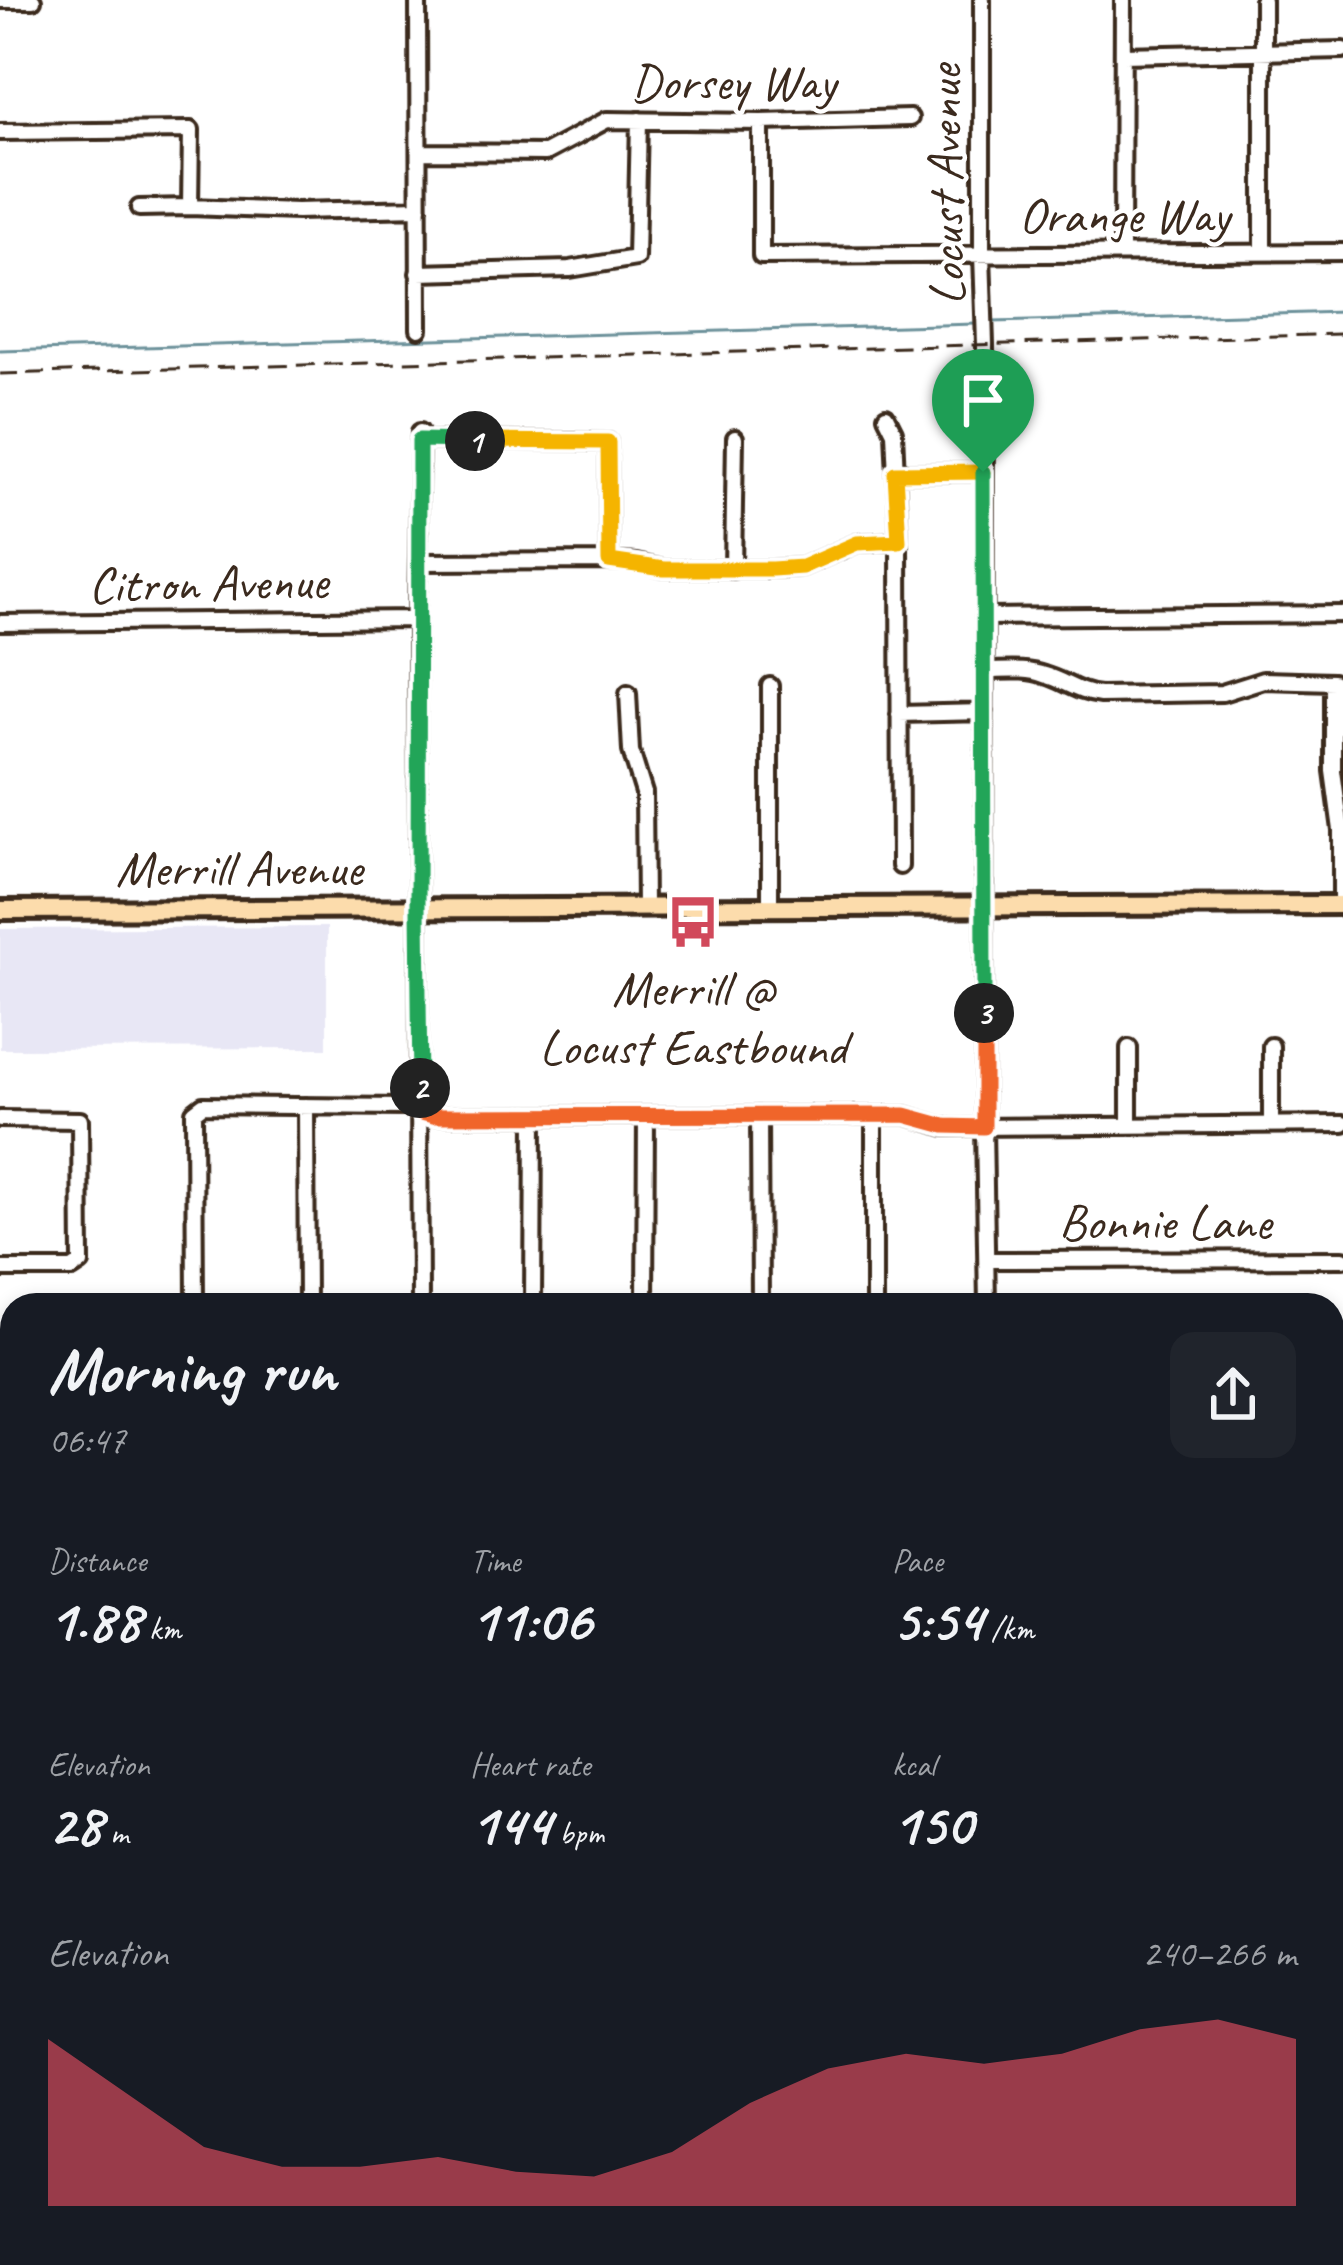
<!DOCTYPE html>
<meta charset="utf-8">
<style>
:root{--surface:#171b24;--page:#20242c;--text:#f1f3f6;--muted:#9ea1a6;--accent:#d1495b}
body{margin:0;font-family:Caveat,sans-serif;background:var(--page);color:var(--text);height:100vh;display:flex;flex-direction:column;font-size:45px;white-space:nowrap}
*{box-sizing:border-box;margin:0}
p{font-size:39px;color:var(--muted)}
.icon{flex:none;width:66px;height:66px;fill:none;stroke:currentColor;stroke-width:2;stroke-linecap:round;stroke-linejoin:round}
.map{position:relative;flex:1;overflow:hidden}
.drawer{position:absolute;left:0px;top:1293px;width:1344px;height:972px;display:flex;flex-direction:column;background:var(--surface);border-radius:36px 36px 0 0;box-shadow:0 6px 18px #0003}
.drawer>*{flex:none}
.pin{position:absolute;display:grid;place-items:center;width:102px;height:102px;color:#fff;margin:-123px -51px;border-radius:50% 50% 50% 0;rotate:-45deg;box-shadow:0 0 12px #0007}
.pin .icon{rotate:45deg}
.km{position:absolute;width:60px;height:60px;margin:-30px;border-radius:50%;background:#222;color:#fff;font-size:33px;line-height:60px;text-align:center}
.round{display:grid;place-items:center;flex:none;width:126px;height:126px;border-radius:24px;background:var(--page)}
.overview{display:flex;align-items:center;justify-content:space-between;height:204px;padding:0 48px}
h1{font-size:66px;font-weight:700;line-height:90px}
.stats{display:grid;grid-template-columns:repeat(3,1fr);gap:18px;height:204px;padding:12px 48px}
.stats div{display:grid;align-content:center}
.stats b{font-size:60px;font-weight:700}
.stats small{font-size:33px;font-weight:400}
.stats p{font-size:33px}
.chart{height:336px;padding:24px 48px}
.chart p{display:flex;justify-content:space-between}
.chart svg{width:100%;height:216px;margin-top:12px;fill:var(--accent);opacity:.7}
.map>svg:first-child{display:block}
.built{fill:#e8e7f5}
.lines{fill:none;stroke-linecap:round;stroke-linejoin:round}
.stream{stroke:#6d929b;stroke-width:3}
.minor-casing{stroke:#3b2a1e;stroke-width:22}
.major-casing{stroke:#3b2a1e;stroke-width:26}
.minor{stroke:#fff;stroke-width:14}
.major{stroke:#fcdcac;stroke-width:16}
.rail{stroke:#3b2a1e;stroke-width:3;stroke-dasharray:18 9;stroke-linecap:butt}
.split-1-casing{stroke:#fff;stroke-width:24}
.split-2-casing{stroke:#fff;stroke-width:24}
.split-3-casing{stroke:#fff;stroke-width:24}
.split-4-casing{stroke:#fff;stroke-width:24}
.split-1{stroke:#f5b400;stroke-width:15}
.split-2{stroke:#22a559;stroke-width:15}
.split-3{stroke:#f0652b;stroke-width:15}
.split-4{stroke:#22a559;stroke-width:15}
.labels{text-anchor:middle;stroke-width:9;stroke-linejoin:round;paint-order:stroke}
.street-label{font-size:51px;fill:#3b2a1e;stroke:#fff}
.poi-label{font-size:51px;fill:#3b2a1e;stroke:#fff}
</style>
<div class="map">
<svg width="1343" height="2265" viewBox="0 0 1343 2265">
<rect width="100%" height="100%" fill="#fff"/>
<filter id="ink" filterUnits="userSpaceOnUse"><feTurbulence type="fractalNoise" baseFrequency=".00833" numOctaves="2"/><feDisplacementMap in="SourceGraphic" scale="24" xChannelSelector="R" yChannelSelector="G"/><feConvolveMatrix kernelMatrix="1 2 1 2 8 2 1 2 1" color-interpolation-filters="sRGB"/></filter>
<g filter="url(#ink)">
<path class="built" d="M 327,927 L 327,1048 L 0,1049 L 0,929 Z"/>
<g class="lines">
<path class="stream" d="M 992,322 L 1343,312
M 0,351 L 976,324"/>
<g class="minor-casing">
<path id="minor" d="M 0,0 L 33,0
M 418,0 L 419,329
M 982,0 L 982,254 L 985,344 L 984,1127 L 987,1305
M 1263,0 L 1263,252
M 1123,55 L 1343,50
M 761,122 L 761,256 L 1343,252
M 0,132 L 191,130 L 190,207
M 420,152 L 545,153 L 607,120 L 761,122 L 910,118
M 139,208 L 190,207 L 297,211 L 419,208
M 1122,252 L 1123,0
M 418,273 L 570,269 L 636,258 L 639,120
M 886,416 L 894,432 L 899,541 L 900,866
M 420,432 L 417,619 L 420,1305
M 419,440 L 608,442 L 609,561
M 895,473 L 983,472
M 418,562 L 609,561 L 636,563 L 664,569 L 772,569 L 802,567 L 857,543 L 899,541
M 733,570 L 735,438
M 984,617 L 1343,614
M 0,623 L 417,619
M 985,671 C 1004,671 1026,668 1044,675 C 1065,681 1078,693 1100,695 L 1222,693 L 1263,680 L 1333,682 L 1333,771 L 1341,830 L 1341,905
M 770,686 L 770,906
M 628,693 L 631,751 L 644,793 L 645,907
M 899,714 L 985,712
M 1271,1046 L 1271,1124
M 1129,1048 L 1129,1126
M 306,1106 L 307,1305
M 759,1115 L 760,1305
M 0,1119 L 80,1120 L 81,1263 L 72,1269 L 0,1269
M 987,1260 L 1343,1259
M 195,1305 L 194,1112 L 203,1105 L 405,1107 L 433,1116 L 905,1115 L 945,1127 L 970,1127 L 1343,1124
M 533,1305 L 534,1116
M 645,1305 L 646,1116
M 874,1305 L 874,1115
M 0,1560 L 12,1560
M 1332,1607 L 1343,1607
M 1332,1750 L 1343,1750
M 0,1756 L 12,1756
M 0,1892 L 12,1892
M 1332,2041 L 1343,2041
M 0,2045 L 12,2045
M 82,2253 L 82,2265
M 310,2253 L 310,2265
M 666,2253 L 666,2265
M 829,2253 L 829,2265
M 989,2253 L 990,2265
M 506,2265 L 506,2253"/>
</g>
<g class="major-casing">
<path id="major" d="M 0,910 L 1343,905"/>
</g>
<use href="#minor" class="minor"/>
<use href="#major" class="major"/>
<path class="rail" d="M 0,374 L 1343,334"/>
</g>
</g>
<g class="lines" filter="url(#ink)">
<g class="split-1-casing">
<path id="split-1" d="M 475,441 L 608,442 L 609,561 L 664,569 L 772,569 L 802,567 L 857,543 L 899,541 L 895,473 L 983,472"/>
</g>
<g class="split-2-casing">
<path id="split-2" d="M 420,1088 L 418,908 L 419,440 L 475,441"/>
</g>
<g class="split-3-casing">
<path id="split-3" d="M 420,1088 L 421,1113 L 433,1116 L 905,1115 L 945,1126 L 984,1127 L 984,1013"/>
</g>
<g class="split-4-casing">
<path id="split-4" d="M 983,472 L 984,1013"/>
</g>
<use href="#split-1" class="split-1"/>
<use href="#split-2" class="split-2"/>
<use href="#split-3" class="split-3"/>
<use href="#split-4" class="split-4"/>
</g>
<defs>
<g id="bus-bare" transform="scale(4.14)"><path d="M-5-6H5V4H4V6H2V4H-2V6H-4V4H-5ZM-3.5-4V0h7V-4ZM-3.5 1.2v1.5H-2V1.2ZM2 1.2v1.5H3.5V1.2Z" fill="#d1495b" stroke="#fff" stroke-width="2.5" paint-order="stroke"/></g>
</defs>
<g fill-rule="evenodd">
<use href="#bus-bare" x="693" y="922"/>
</g>
<g class="labels">
<g class="street-label">
<text x="733" y="99">Dorsey Way</text>
<text transform="translate(944 185) rotate(-91)" y="18">Locust Avenue</text>
<text x="1124" y="232">Orange Way</text>
<text transform="translate(208 582) rotate(-1)" y="18">Citron Avenue</text>
<text x="239" y="885">Merrill Avenue</text>
<text x="1165" y="1239">Bonnie Lane</text>
</g>
<g class="poi-label">
<text x="693" y="1005">Merrill @<tspan x="693" dy="59">Locust Eastbound</tspan></text>
</g>
</g>
</svg>
<div class="pin" style="left:983px;top:472px;background:#1e9e55"><svg class="icon" aria-label="arrive" viewBox="0 0 24 24"><path d="M6 21V4h12l-3 4 3 4H6"/></svg></div>
<b class="km" style="left:475px;top:441px">1</b>
<b class="km" style="left:420px;top:1088px">2</b>
<b class="km" style="left:984px;top:1013px">3</b>
<section class="drawer">
<div class="overview"><div><h1>Morning run</h1><p>06:47</p></div><a class="round"><svg class="icon" aria-label="share" viewBox="0 0 24 24"><path d="M12 15V3M7 8l5-5 5 5M5 13v7h14v-7"/></svg></a></div>
<div class="stats">
<div><p>Distance</p><b>1.88<small> km</small></b></div>
<div><p>Time</p><b>11:06</b></div>
<div><p>Pace</p><b>5:54<small> /km</small></b></div>
</div>
<div class="stats">
<div><p>Elevation</p><b>28<small> m</small></b></div>
<div><p>Heart rate</p><b>144<small> bpm</small></b></div>
<div><p>kcal</p><b>150</b></div>
</div>
<div class="chart"><p><span>Elevation</span>240–266 m</p>
<svg viewBox="0 0 160 44" preserveAspectRatio="none"><path d="M0 44V10L10 21L20 32L30 36L40 36L50 34L60 37L70 38L80 33L90 23L100 16L110 13L120 15L130 13L140 8L150 6L160 10V44z"/></svg>
</div>
</section>
</div>
